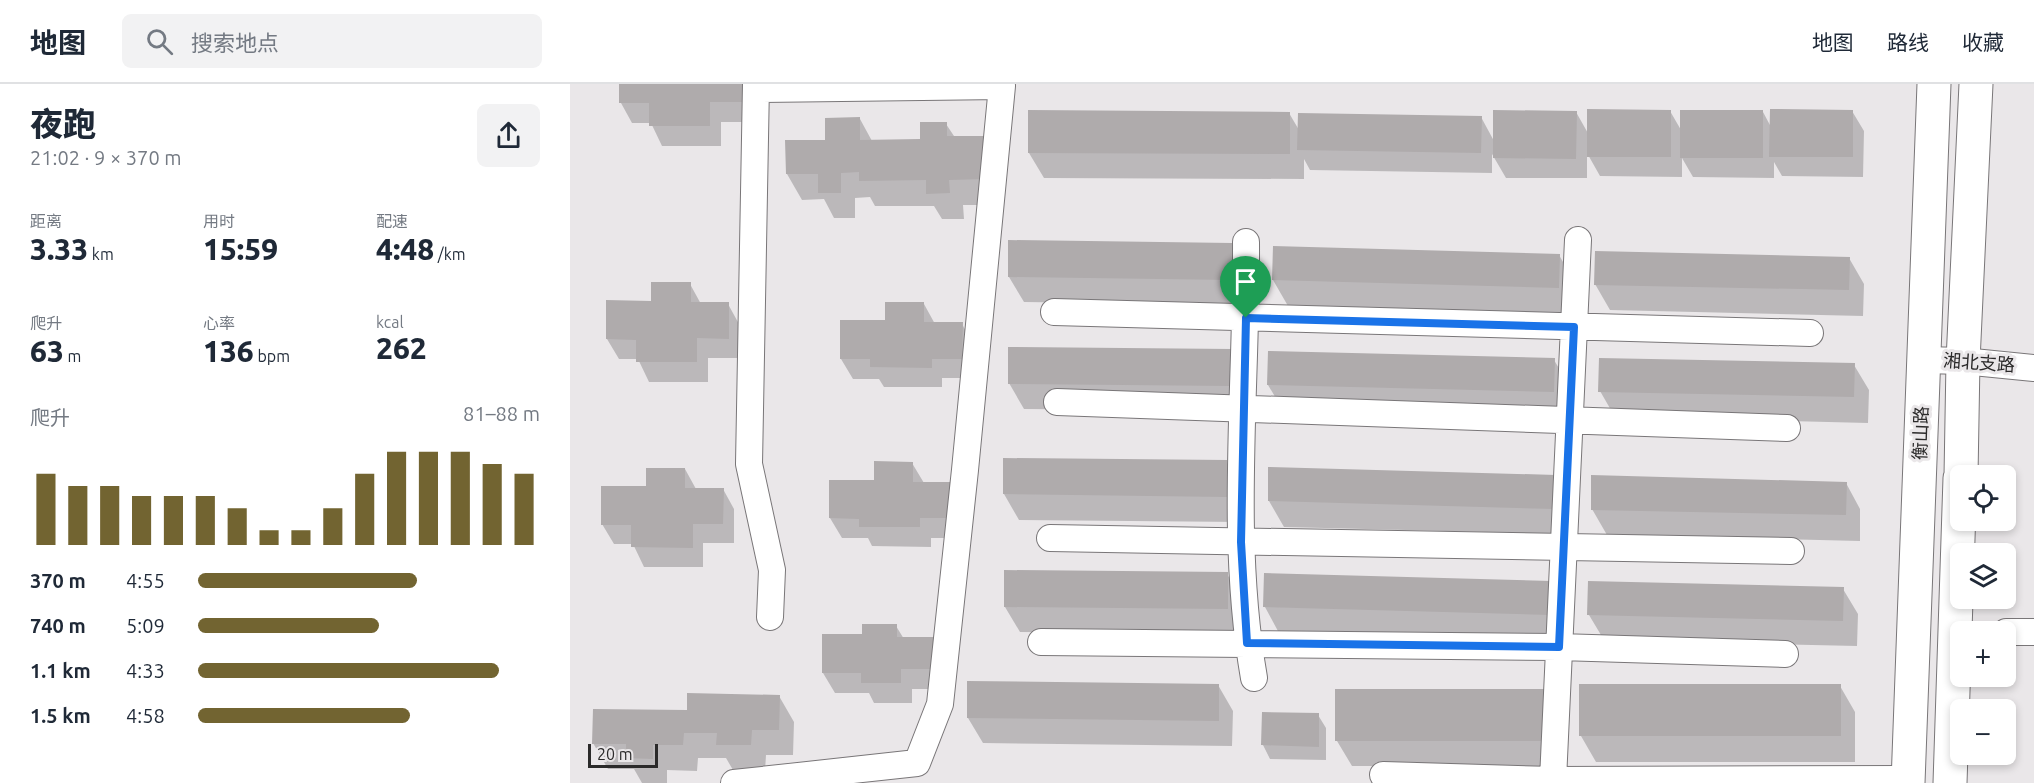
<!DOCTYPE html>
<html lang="zh">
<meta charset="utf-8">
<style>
:root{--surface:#fff;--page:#f2f2f3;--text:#1f2937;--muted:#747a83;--line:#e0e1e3;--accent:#726431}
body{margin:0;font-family:Ubuntu,"Noto Sans SC",sans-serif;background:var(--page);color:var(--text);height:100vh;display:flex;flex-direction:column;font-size:22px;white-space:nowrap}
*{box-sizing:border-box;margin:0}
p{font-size:20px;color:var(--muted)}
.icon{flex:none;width:33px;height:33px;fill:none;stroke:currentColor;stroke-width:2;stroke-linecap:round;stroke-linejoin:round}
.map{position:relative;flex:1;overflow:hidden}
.side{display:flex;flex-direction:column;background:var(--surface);width:570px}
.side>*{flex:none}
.buttons{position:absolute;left:1380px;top:381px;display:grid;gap:12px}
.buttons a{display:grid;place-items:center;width:66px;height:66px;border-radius:9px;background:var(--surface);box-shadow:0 3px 9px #0003;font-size:30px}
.scale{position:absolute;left:18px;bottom:15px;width:70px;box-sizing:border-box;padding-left:6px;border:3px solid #2b2a2a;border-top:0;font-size:16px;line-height:21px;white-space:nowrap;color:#2b2a2a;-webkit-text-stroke:4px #eae7e9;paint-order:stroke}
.pin{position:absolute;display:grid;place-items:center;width:51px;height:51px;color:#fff;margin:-62px -26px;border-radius:50% 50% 50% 0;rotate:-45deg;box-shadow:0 0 6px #0007}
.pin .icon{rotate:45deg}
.round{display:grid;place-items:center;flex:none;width:63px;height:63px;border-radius:9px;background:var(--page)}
.head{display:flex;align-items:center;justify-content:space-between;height:102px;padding:0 30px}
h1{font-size:33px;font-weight:800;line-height:45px}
.figures{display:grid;grid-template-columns:repeat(3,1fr);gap:9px;height:102px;padding:6px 30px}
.figures div{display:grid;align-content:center}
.figures b{font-size:30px;font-weight:800}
.figures small{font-size:16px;font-weight:400}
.figures p{font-size:16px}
.chart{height:168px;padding:12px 30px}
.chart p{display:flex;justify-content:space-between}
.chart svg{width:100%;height:108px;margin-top:6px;stroke:var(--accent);stroke-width:6}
ul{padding:0 30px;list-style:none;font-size:20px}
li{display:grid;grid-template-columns:96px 72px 1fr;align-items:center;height:45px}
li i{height:15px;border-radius:8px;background:var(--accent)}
header{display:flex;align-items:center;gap:36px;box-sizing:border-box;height:84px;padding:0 30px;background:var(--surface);border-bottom:2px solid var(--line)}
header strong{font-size:28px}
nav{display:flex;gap:33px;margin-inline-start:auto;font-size:21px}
.search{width:420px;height:54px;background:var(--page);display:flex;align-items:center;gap:15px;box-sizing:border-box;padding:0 21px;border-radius:9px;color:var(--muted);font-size:22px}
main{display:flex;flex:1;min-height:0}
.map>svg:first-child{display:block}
.shadow{fill:#0003}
.building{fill:#afabac}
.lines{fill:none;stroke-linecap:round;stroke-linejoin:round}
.street-casing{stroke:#797678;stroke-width:28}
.secondary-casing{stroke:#797678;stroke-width:35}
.street{stroke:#fff;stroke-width:26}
.secondary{stroke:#fff;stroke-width:33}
.route-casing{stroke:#fff;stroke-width:12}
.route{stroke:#1a73e8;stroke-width:8}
.labels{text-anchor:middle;stroke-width:6;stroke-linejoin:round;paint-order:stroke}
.street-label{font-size:18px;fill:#2b2a2a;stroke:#eae7e9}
</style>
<header>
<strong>地图</strong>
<div class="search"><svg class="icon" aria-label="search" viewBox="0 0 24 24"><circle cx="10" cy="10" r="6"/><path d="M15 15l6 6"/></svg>搜索地点</div>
<nav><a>地图</a><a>路线</a><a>收藏</a></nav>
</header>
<main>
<section class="side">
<div class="head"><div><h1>夜跑</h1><p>21:02 · 9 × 370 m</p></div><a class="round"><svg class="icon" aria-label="share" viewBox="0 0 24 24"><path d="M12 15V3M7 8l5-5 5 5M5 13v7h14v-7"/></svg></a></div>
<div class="figures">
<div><p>距离</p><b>3.33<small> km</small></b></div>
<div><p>用时</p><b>15:59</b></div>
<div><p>配速</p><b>4:48<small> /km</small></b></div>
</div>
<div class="figures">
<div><p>爬升</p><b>63<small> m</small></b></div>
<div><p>心率</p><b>136<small> bpm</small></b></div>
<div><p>kcal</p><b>262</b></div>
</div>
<div class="chart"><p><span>爬升</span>81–88 m</p>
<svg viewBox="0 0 160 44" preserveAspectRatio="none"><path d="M5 44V15M15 44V20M25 44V20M35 44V24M45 44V24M55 44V24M65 44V29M75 44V38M85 44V38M95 44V29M105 44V15M115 44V6M125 44V6M135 44V6M145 44V11M155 44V15"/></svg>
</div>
<ul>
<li><b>370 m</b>4:55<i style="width:64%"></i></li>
<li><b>740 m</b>5:09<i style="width:53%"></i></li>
<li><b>1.1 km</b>4:33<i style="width:88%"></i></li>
<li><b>1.5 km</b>4:58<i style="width:62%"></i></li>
</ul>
</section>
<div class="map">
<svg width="1464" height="699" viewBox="0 0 1464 699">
<rect width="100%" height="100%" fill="#eae7e9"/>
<path class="shadow" d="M 51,0 L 180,0 L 182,38 L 151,38 L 151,62 L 92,62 L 81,39 L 62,39 L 51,19 Z
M 1100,27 L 1111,46 L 1193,28 L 1201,43 L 1282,27 L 1294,47 L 1293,93 L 1212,92 L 1204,78 L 1204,94 L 1123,93 L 1112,74 L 1112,93 L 1030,92 L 1017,69 L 1017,94 L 936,94 L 922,70 L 922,89 L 740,86 L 734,75 L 734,95 L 474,94 L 459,69 L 719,29 L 729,46 L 911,33 L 924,57 L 1006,28 L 1019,51 Z
M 290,35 L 302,57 L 351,57 L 376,40 L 430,121 L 393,121 L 394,135 L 372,135 L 364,122 L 305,122 L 300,113 L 285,114 L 285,134 L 264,134 L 254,115 L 232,116 L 217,90 L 217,58 L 256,57 Z
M 661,160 L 676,186 L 676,221 L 454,218 L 439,193 Z
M 989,171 L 1004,197 L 1003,229 L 718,222 L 703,196 Z
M 1279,174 L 1294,200 L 1293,232 L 1040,226 L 1025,200 Z
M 120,200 L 131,220 L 158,220 L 169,240 L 169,274 L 138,274 L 138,298 L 79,298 L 68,275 L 49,275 L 37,255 L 83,218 Z
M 354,220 L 365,240 L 392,240 L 403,260 L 403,294 L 372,294 L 372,303 L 314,303 L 309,295 L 283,295 L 271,275 L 317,238 Z
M 984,276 L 999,301 L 998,334 L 713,326 L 698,301 Z
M 1284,281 L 1299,306 L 1298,339 L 1045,333 L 1030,307 Z
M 676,292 L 676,327 L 454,325 L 439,299 Z
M 434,375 L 656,377 L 671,403 L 671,438 L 449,436 L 434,410 Z
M 342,379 L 354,399 L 392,454 L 361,454 L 361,463 L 302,462 L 298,454 L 272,454 L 260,434 L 260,397 L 305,397 Z
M 115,385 L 126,405 L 153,405 L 164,425 L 164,459 L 133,459 L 133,483 L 74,483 L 63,460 L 44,460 L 32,440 L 78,403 Z
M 985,392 L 999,450 L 714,443 L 699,417 Z
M 1276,399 L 1290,425 L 1290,457 L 1037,451 L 1022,425 Z
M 657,490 L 672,515 L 672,550 L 450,548 L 435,523 Z
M 1273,505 L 1288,530 L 1287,562 L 1034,556 L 1019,531 Z
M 695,523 L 995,524 L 994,556 L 709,549 Z
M 326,542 L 334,555 L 363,555 L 374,575 L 374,605 L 342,605 L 342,619 L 304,619 L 299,609 L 265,609 L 253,589 Z
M 648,601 L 663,627 L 662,662 L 413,659 L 398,634 Z
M 1011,602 L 1270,602 L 1285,628 L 1285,678 L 1026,678 L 1011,652 Z
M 978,606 L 992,682 L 782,682 L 767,657 Z
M 209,612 L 224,638 L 223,671 L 196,671 L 195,687 L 163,686 L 156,674 L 128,674 L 127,687 L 97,686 L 97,699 L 72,699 L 64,685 L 38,685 L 23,659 L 118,628 Z
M 748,631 L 756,644 L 756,676 L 700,675 L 693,661 Z"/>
<path class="building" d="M 49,0 L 172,0 L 172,18 L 140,18 L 140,42 L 79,42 L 79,19 L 49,19 Z
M 1017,25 L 1101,26 L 1101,73 L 1017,73 Z
M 1200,25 L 1283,26 L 1283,73 L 1199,73 Z
M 458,26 L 720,28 L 720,70 L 458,69 Z
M 923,26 L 1007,27 L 1006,75 L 923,74 Z
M 1110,26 L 1193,26 L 1193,74 L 1110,74 Z
M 728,29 L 912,32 L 911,69 L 727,66 Z
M 290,33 L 290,56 L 350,55 L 350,38 L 377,38 L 377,52 L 415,52 L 416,95 L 379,96 L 380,109 L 356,110 L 356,96 L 289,97 L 289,88 L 271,89 L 271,109 L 248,109 L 248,90 L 216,90 L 215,56 L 255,56 L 255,34 Z
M 438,156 L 662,159 L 662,196 L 438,193 Z
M 703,162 L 990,170 L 989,204 L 702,196 Z
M 1025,167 L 1280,173 L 1279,206 L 1024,201 Z
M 81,198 L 121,198 L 121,218 L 159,218 L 159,255 L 127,254 L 127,278 L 66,278 L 66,256 L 36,255 L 36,216 L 81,217 Z
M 315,218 L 354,218 L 354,238 L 393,238 L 392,275 L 362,275 L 362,284 L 300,283 L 300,275 L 270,275 L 270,236 L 315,236 Z
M 438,263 L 662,265 L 662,302 L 438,300 Z
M 698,267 L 985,274 L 984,308 L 697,301 Z
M 1029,274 L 1285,279 L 1284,313 L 1028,308 Z
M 433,374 L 657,376 L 657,413 L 433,410 Z
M 304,377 L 343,378 L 343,398 L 381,398 L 381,434 L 350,434 L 350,443 L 289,443 L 289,435 L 259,434 L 259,396 L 304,396 Z
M 698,383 L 986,391 L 985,425 L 698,417 Z
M 76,384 L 115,384 L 115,404 L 154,404 L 153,440 L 123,440 L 123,464 L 61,463 L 61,441 L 31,441 L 31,402 L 76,402 Z
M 1021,391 L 1277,398 L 1276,431 L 1021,426 Z
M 434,486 L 658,488 L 658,525 L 434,523 Z
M 694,489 L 981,497 L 980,531 L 693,523 Z
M 1018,497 L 1274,503 L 1273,537 L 1017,531 Z
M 292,540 L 327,540 L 327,553 L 363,553 L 363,585 L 331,585 L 331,599 L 291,599 L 291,589 L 252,589 L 252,550 L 292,550 Z
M 397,597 L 649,600 L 649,637 L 397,634 Z
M 1009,600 L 1271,600 L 1271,652 L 1009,652 Z
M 765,605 L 978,605 L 978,657 L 765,657 Z
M 117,609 L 210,611 L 209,646 L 182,646 L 181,661 L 146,661 L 147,649 L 114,649 L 113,661 L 83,661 L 83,675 L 56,674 L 56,660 L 22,660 L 23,625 L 117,626 Z
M 692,628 L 749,629 L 749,663 L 691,661 Z"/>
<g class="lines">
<g class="street-casing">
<path id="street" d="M 186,0 L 179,380 L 202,486 L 200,533
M 1008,156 L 983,696 L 1338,695
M 676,158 C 677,302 659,451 684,594
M 484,228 L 1240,249
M 1354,276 L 1393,277 L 1464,284
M 487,318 L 1217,344
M 480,454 L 1221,467
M 1436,548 L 1464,548
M 471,558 L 989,563 L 1215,570
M 813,691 L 983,696
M 164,699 L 347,679 L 370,620 L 395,386 L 432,2 L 186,5"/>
</g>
<g class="secondary-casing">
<path id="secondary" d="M 1391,392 L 1393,277 L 1406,0
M 1338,699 L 1364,0
M 1380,699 L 1390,394"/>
</g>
<use href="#street" class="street"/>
<use href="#secondary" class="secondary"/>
</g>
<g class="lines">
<g class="route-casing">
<path id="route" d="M 676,234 L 1004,243 L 989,563 L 677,559 L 671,458 Z"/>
</g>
<use href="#route" class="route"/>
</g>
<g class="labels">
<g class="street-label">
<text transform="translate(1409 279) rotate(4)" y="6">湘北支路</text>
<text transform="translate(1351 349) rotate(-88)" y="6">衡山路</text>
</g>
</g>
</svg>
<div class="buttons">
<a><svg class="icon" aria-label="locate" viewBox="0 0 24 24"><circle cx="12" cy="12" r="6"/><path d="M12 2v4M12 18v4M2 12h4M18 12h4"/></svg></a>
<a><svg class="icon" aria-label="layers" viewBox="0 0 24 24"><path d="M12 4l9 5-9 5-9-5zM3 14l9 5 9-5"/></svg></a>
<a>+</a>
<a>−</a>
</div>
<div class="scale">20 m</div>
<div class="pin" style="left:676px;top:234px;background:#1e9e55"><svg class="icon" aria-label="arrive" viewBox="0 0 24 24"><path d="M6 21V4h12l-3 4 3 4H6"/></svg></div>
</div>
</main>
